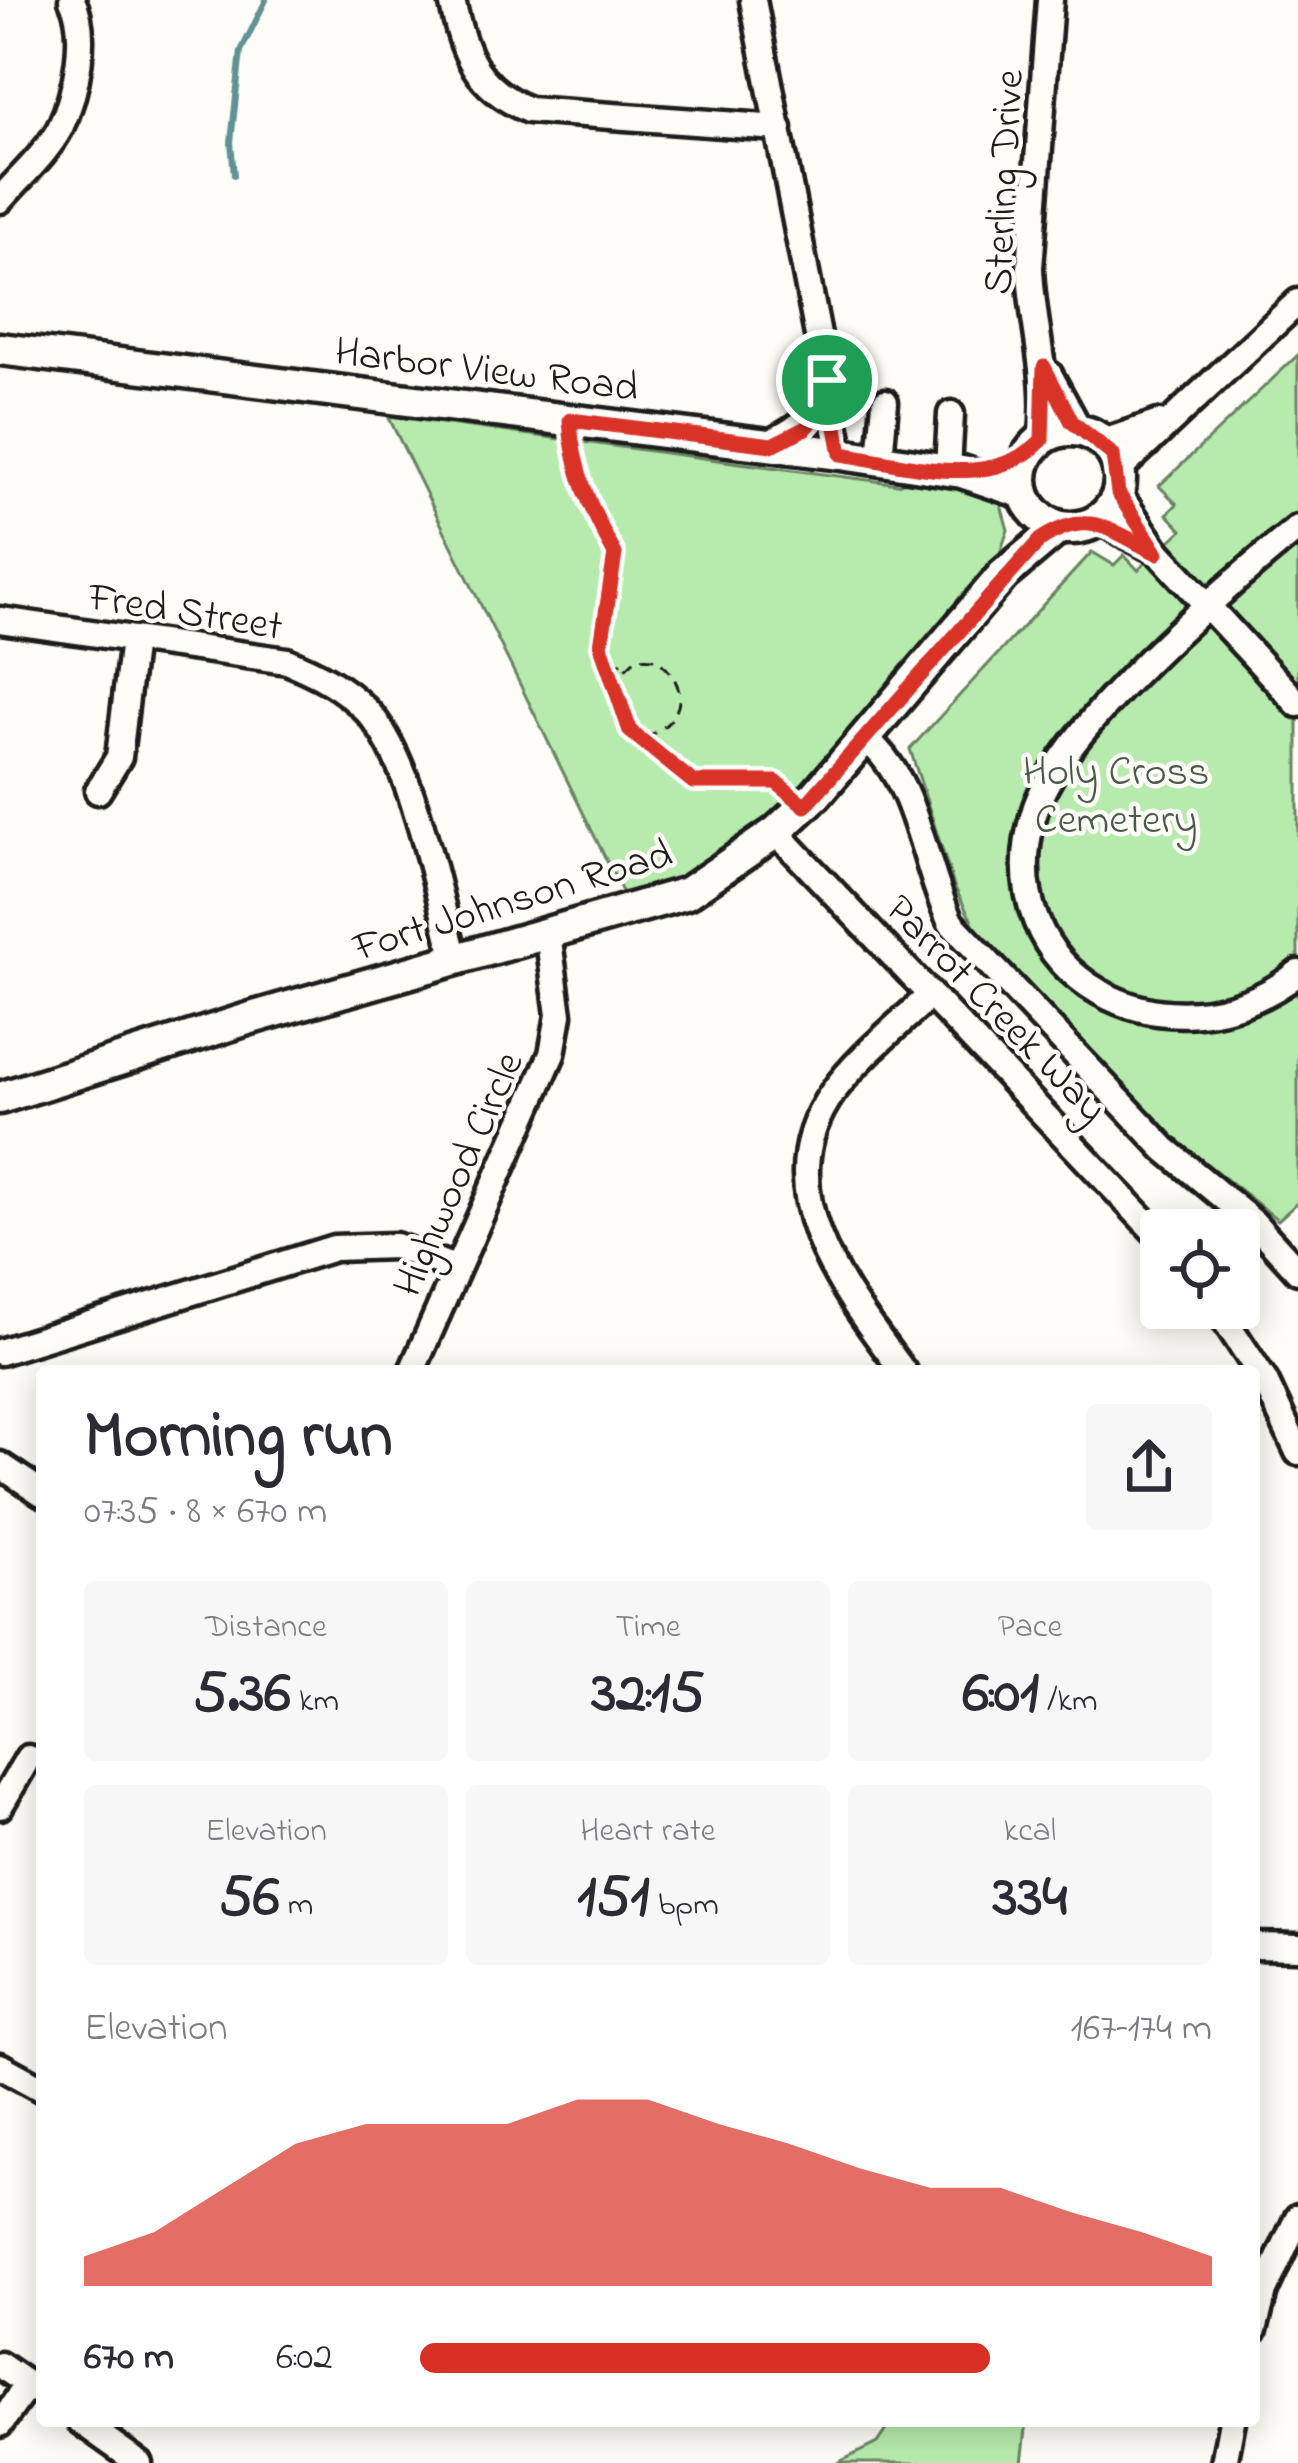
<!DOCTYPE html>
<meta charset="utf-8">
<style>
:root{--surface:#fff;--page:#f7f7f7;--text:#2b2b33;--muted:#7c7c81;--accent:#d93025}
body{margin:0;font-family:"Indie Flower",sans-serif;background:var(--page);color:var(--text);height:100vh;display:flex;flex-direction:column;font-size:45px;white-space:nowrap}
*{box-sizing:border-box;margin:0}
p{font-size:39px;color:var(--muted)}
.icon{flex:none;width:66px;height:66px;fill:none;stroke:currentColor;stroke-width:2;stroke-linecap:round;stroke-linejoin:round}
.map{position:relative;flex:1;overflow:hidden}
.sheet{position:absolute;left:36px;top:1365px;width:1224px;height:1062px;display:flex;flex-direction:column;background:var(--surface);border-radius:12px;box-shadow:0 6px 30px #0003}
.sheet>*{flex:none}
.tools{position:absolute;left:1140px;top:1209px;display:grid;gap:24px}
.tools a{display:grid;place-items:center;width:120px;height:120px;border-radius:12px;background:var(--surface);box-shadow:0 6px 30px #0003;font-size:60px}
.pin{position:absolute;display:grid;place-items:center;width:102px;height:102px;color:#fff;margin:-51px;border:6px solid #fff;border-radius:50%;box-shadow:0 3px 12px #0007}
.round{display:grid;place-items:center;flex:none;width:126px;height:126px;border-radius:12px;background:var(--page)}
.summary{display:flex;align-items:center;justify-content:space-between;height:204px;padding:0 48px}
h1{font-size:66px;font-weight:800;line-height:90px}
.metrics{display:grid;grid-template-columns:repeat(3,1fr);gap:18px;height:204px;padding:12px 48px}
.metrics div{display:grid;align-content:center;border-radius:12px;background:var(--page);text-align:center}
.metrics b{font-size:60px;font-weight:800}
.metrics small{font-size:33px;font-weight:400}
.metrics p{font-size:33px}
.chart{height:336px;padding:24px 48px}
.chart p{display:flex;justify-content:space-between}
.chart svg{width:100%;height:216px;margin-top:12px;fill:var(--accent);opacity:.7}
ul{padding:0 48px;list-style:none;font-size:39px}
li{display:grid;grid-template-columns:192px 144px 1fr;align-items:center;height:90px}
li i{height:30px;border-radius:15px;background:var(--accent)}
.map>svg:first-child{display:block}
.green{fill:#b7ebad;stroke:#6a8464;stroke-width:3}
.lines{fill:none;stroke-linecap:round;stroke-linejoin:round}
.stream{stroke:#609294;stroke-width:6}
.minor-casing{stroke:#1c1c1c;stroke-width:33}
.major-casing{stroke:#1c1c1c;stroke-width:39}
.path{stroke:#1c1c1c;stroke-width:3;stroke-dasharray:12 9;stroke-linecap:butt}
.minor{stroke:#fdfcf7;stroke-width:24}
.major{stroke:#fdfcf7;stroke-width:30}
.route-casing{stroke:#fff;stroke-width:24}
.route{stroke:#d93025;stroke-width:15}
.labels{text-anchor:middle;stroke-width:9;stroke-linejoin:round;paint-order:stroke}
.street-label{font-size:42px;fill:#1c1c1c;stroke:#fdfcf7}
.park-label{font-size:42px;fill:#4a5a48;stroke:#fdfcf7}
</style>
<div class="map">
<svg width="1298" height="2463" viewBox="0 0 1298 2463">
<rect width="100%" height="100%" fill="#fdfcf7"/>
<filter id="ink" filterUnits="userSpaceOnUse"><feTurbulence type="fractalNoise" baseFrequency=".00833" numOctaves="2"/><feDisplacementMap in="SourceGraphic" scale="24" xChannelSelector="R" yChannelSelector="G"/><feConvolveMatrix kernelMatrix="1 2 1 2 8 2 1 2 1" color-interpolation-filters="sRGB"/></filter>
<g filter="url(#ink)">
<path class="green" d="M 1298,355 L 1298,1202 L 1278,1220 L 1159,1126 L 984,945 L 954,886 L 910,749 L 1092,552 L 1114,565 L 1124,555 L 1138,570 L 1182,530 L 1167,514 L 1177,504 L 1159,486 Z
M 388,416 L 898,484 C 926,470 973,482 999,498 L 1008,530 L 996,564 C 912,662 833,779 727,855 C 697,876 660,887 625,898 Z
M 892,2421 L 1027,2421 L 1022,2463 L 837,2463 L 877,2443 Z"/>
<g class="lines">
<path class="stream" d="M 234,175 L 231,142 L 241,51 L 266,0"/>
<g class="minor-casing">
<path id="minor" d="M 452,0 C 463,54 476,87 528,110 L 779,128
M 753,0 L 841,454
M 0,200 C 19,178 47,153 60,128 C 76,95 89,33 72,0
M 1049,374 L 1080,431
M 1042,440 C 1051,381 1032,326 1030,268 L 1050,0
M 1103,442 L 1159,423
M 880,459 L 885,402
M 948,469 L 951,414
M 1119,470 L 1298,302
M 1118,493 L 1158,552 L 1298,704
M 1098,520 L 1158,552
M 1298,528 C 1227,586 1059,727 1034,813 C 985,977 1169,1073 1298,973
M 0,620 L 287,661 C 316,673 342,686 365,709 C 412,755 438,894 455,960
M 866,739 C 918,781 922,864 951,923 L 1165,1149 L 1254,1223 L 1298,1271
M 98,791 L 119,757 L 133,639
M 776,832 L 1161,1238
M 1217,1308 L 1265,1381 L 1298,1452
M 0,1352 L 334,1248 L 395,1246 L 455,1268
M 412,1371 L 552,1054 L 559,1015 L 548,933
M 903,1371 C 844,1292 763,1190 833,1092 C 859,1056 898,1026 930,995
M 0,1465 L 42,1493
M 0,1806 L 28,1758
M 1254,1946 L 1298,1947
M 0,2066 L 42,2089
M 1254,2330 L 1264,2291 L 1298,2217
M 0,2365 L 42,2394
M 80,2421 L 139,2463
M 0,2424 L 28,2384
M 1224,2463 L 1232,2421"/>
</g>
<g class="major-casing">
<path id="major" d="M 0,349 L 841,454 L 962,472 L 1024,493
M1022 479a49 49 0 1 1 98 0a49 49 0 1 1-98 0Z
M 772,445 C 806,428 817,418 827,380
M 0,1098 L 251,1018 L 687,893 L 776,832 L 816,795 L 1003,575 L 1060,527"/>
</g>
<path class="path" d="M 571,446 L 599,532 L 615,554 L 601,646 L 630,731 L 693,782 L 763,781 L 784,787
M 602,650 L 622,664
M 610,683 L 637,658 L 656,659 C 695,688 682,727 639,739"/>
<use href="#minor" class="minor"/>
<use href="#major" class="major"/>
</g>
</g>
<g class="lines" filter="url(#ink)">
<g class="route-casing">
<path id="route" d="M 1044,367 L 1072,422 L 1113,455 L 1118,493 L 1157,553 C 1110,531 1090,507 1040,540 L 805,806 L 776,782 L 693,782 L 630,731 L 601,646 L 615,554 C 592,513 572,468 570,420 L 772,445 L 806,428 L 818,414 L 827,380 L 841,454 C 905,463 991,493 1042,440 Z"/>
</g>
<use href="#route" class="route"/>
</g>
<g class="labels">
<g class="street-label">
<text transform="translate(1001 182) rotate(-87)" y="15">Sterling Drive</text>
<text transform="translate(487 367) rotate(7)" y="15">Harbor View Road</text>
<text transform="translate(186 609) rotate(9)" y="15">Fred Street</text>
<text transform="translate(512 898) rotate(-17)" y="15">Fort Johnson Road</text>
<text transform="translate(998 1007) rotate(46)" y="15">Parrot Creek Way</text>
<text transform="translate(456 1173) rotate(-66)" y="15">Highwood Circle</text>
</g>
<g class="park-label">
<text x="1116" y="784">Holy Cross<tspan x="1116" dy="48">Cemetery</tspan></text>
</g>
</g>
</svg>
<div class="tools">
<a><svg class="icon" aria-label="locate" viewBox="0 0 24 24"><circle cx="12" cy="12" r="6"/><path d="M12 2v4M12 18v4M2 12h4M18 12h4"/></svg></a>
</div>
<div class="pin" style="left:827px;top:380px;background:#1e9e55"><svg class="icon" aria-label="arrive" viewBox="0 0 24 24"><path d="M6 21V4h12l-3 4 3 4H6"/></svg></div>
<section class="sheet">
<div class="summary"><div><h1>Morning run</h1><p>07:35 · 8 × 670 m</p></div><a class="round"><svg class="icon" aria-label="share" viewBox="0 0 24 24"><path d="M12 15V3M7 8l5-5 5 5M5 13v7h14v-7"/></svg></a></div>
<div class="metrics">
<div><p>Distance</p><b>5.36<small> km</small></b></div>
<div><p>Time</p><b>32:15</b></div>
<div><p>Pace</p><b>6:01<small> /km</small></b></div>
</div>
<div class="metrics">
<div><p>Elevation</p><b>56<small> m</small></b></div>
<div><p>Heart rate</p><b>151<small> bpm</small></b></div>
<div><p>kcal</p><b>334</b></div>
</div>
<div class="chart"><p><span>Elevation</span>167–174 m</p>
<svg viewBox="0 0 160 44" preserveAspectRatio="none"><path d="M0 44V38L10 33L20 24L30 15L40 11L50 11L60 11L70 6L80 6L90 11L100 15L110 20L120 24L130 24L140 29L150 33L160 38V44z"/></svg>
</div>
<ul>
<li><b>670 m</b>6:02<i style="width:72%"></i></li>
</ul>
</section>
</div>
